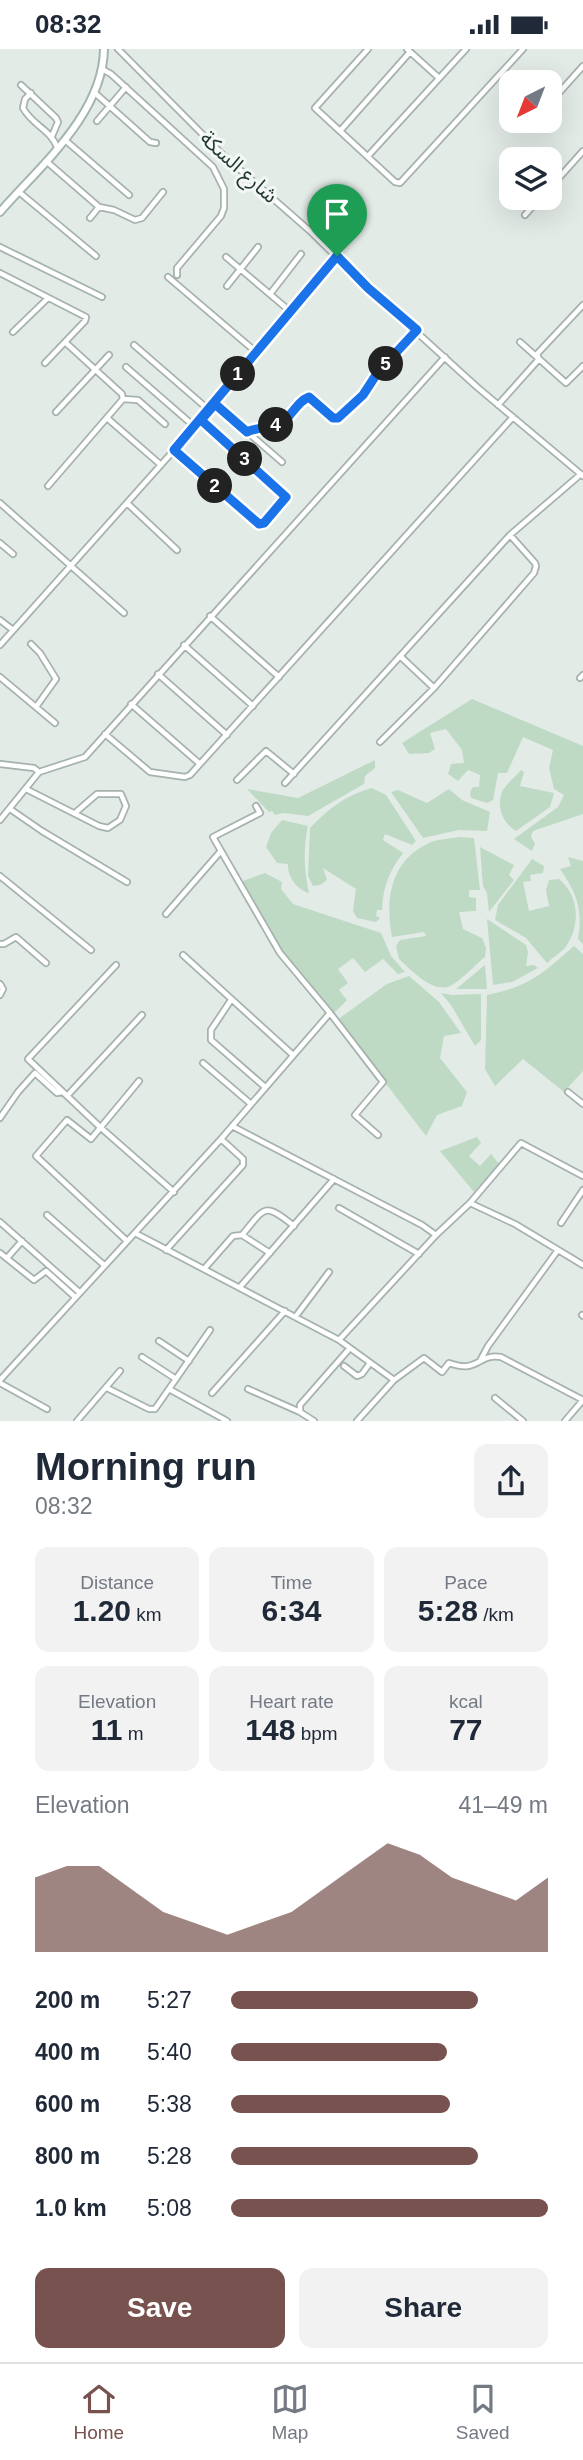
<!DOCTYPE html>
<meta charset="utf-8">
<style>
:root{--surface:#fff;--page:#f2f2f3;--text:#1f2937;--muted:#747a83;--line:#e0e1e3;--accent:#77524e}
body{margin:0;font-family:Helvetica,"Noto Sans Arabic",sans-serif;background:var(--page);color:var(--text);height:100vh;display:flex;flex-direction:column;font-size:26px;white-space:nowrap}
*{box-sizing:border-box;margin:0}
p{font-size:23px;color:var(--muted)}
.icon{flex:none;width:38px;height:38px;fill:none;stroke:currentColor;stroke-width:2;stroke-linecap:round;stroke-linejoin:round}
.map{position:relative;height:1372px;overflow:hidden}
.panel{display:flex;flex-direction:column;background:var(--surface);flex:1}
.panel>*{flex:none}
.needle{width:46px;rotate:222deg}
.controls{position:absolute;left:499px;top:21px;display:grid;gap:14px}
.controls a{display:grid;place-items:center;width:63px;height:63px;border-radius:14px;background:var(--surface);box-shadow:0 7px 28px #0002;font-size:35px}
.pin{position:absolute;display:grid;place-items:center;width:60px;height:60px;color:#fff;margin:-72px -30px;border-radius:50% 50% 50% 0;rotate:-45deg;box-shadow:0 0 7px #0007}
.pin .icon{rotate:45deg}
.km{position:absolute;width:35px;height:35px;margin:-18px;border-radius:50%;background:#222;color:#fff;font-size:19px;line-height:35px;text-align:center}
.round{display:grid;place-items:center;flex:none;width:74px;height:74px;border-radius:14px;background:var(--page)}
.summary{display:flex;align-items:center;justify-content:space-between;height:119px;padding:0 35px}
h1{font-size:38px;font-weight:700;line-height:52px}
.stats{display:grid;grid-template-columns:repeat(3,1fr);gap:10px;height:119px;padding:7px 35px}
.stats div{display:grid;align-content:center;border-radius:14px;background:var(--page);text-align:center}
.stats b{font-size:30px;font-weight:700}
.stats small{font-size:19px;font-weight:400}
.stats p{font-size:19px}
.chart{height:196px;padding:14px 35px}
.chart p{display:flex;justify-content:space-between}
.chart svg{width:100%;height:126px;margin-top:7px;fill:var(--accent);opacity:.7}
.button{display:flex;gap:14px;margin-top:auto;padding:14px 35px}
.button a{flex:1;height:80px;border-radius:14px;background:var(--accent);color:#fff;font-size:28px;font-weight:700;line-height:80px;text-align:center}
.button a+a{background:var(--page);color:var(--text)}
ul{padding:0 35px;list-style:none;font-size:23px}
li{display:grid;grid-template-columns:112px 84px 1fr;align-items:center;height:52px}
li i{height:18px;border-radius:9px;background:var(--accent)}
.status{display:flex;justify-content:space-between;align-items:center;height:49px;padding:0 35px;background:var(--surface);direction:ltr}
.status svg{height:19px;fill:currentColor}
.menu{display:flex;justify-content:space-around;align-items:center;height:98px;border-top:2px solid var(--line);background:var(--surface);font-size:19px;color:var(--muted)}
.menu a{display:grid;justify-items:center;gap:4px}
.menu .current{color:var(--accent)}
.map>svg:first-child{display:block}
.green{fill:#bedac5}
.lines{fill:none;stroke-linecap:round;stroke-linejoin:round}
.street-casing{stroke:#a6b2ae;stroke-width:8}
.secondary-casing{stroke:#a3b5ae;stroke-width:10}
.street{stroke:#fff;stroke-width:4.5}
.secondary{stroke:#fff;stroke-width:6}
.route-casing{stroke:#fff;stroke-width:14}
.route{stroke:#1a73e8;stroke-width:9}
.labels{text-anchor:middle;stroke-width:6;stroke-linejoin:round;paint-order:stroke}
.street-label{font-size:21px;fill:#253a34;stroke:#f3f8f5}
</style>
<div class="status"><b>08:32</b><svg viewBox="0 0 49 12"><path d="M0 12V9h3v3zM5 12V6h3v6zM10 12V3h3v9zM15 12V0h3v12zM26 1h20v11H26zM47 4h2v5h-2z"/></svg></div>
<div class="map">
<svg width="583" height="1372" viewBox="0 0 583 1372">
<rect width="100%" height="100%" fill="#e3ebe7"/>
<path class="green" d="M 472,650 L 583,697 L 583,765 L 533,782 L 531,788 L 535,794 L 532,802 L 514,790 L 558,758 L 564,746 L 554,740 L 549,719 L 553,701 L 523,688 L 507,724 L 498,724 L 493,751 L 487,754 L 471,749 L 470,743 L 473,738 L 479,738 L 480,726 L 468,721 L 458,732 L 448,725 L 451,715 L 464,714 L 462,701 L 446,680 L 430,684 L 435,700 L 429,704 L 409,705 L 402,694 Z
M 375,711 L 375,719 L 365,727 L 364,735 L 308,767 L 284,764 L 275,766 L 272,762 L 269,763 L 247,740 L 298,749 Z
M 521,721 L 524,723 L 520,737 L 554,744 L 550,758 L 516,782 C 503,774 496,758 502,743 C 505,736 515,728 521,721 Z
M 372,739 L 386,746 L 416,792 L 412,796 L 385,785 L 383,791 L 403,804 C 389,822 383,838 382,861 L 377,861 L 376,867 L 380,869 L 376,873 L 357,869 L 353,862 L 356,840 L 323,819 L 327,831 L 320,836 L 313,837 L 308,827 L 310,779 C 328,760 346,746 372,739 Z
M 449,740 L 462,751 L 490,763 L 487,782 L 459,781 L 423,789 L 391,743 L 398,741 L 427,754 Z
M 282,771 L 308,777 C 303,800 304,821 309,844 C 297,841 287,827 288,815 L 277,814 L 266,798 L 271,784 Z
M 459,788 L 474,789 L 480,841 L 469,841 L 469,848 L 476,849 L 476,862 L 459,863 L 463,880 L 482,889 L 486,899 L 485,908 C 474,917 462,931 450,937 C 433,945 410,920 399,910 L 396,897 L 400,891 L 426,887 L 424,883 L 392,888 C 385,851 390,813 427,795 C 436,790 449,790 459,788 Z
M 480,798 L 514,816 L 509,826 L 514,831 L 489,863 L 487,844 L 483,837 Z
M 568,808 L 583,812 L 583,895 L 578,890 C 583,860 577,845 560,820 L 571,817 Z
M 532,810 L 544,817 L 543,824 L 530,826 L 531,832 L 523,833 L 529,862 L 549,857 L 546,841 L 549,831 L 559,830 C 580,847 581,879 564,900 C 559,905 552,909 547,914 L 526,889 L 495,871 L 498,856 Z
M 265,824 L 282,833 L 281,840 L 293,855 L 381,884 L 391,907 L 405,923 L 398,925 L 383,910 L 365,923 L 353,909 L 338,920 L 348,934 L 339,941 L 347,951 L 333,965 L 280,899 L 243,832 Z
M 487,870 L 526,896 L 528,903 L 526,917 L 534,916 L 538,919 L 512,933 L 493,936 Z
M 574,897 L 583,905 L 583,1022 L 564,1043 L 523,1010 L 495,1037 L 485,1020 L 487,946 C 530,937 542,925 574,897 Z
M 485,916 L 487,940 L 456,940 Z
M 409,927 L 439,953 L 461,984 L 444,987 L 440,1009 L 467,1043 L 462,1057 L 437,1066 L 426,1087 L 337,971 L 387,935 Z
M 441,944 L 452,946 L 481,945 L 481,991 L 475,997 L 451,956 Z
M 477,1088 L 481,1094 L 469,1107 L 480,1117 L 491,1105 L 499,1115 L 474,1143 L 440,1102 Z"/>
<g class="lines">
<g class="street-casing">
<path id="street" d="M 118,0 L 222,105 L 310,182 L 368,239 L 477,338 L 583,427
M 368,0 L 315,59 L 395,133 L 400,134 L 523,0
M 407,0 L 439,29
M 102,20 L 111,25 L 213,118 L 224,140 L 224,159 L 221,167 L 177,219 L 177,226
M 21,36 L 56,69 L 58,73 L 52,87
M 31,44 L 25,50 L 23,59 C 32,76 50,80 57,98
M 95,44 L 150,93 L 156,94
M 550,54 L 583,17
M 97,72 L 126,38
M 527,79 L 534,72
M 340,82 L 410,3
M 65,91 L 129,146
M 368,107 L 466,0
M 46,112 L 99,158 L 114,161 L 135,171 L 142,169 L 163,143
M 550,139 L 583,102
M 19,143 L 96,207
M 525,166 L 540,149
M 90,169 L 99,158
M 0,198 L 102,248
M 226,208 L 291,263
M 0,224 L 86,268 L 85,272 L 45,314
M 168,228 L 256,303
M 227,237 L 258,198
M 270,245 L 301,205
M 13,283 L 48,249
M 520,293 L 566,334 L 583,317
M 134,296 L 209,361
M 126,318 L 195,378
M 123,350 L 138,351 L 165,375
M 215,355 L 282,413
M 498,356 L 539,310 L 537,305 L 583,256
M 56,363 L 109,306
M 107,369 L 161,416
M 247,383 L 255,379 L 280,375 L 305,348 L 309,348 L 333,369 L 338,369 L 363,346 L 378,323 L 417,281
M 174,401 L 259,475 L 264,474 L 286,448 L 285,445 L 201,371
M 48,437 L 123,350 L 122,345 L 65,293
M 0,454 L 124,564
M 127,454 L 177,501
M 0,494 L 13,505
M 210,567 L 279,628
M 0,571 L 13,581
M 31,595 L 40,604 L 56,630 L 36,658
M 0,596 L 201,371 L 337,207
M 184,596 L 253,657
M 400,607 L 434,639
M 158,625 L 227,686
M 0,628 L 55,674
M 580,629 L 583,626
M 131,655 L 200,715
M 105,685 L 150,723 L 185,728 L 190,726 L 513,368
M 380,693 L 434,639 L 534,524 L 536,517 L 535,514 L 510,486
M 0,715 L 34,719 L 39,723 L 85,708 L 445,308
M 237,731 L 266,702 L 294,725
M 285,734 L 510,486 L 581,425
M 26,740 L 99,777 L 108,779 L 120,771 L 126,757 L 121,745 L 97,745 L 75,764
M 256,757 L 260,764 L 213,788 L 280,904 L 330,964 L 383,1033 L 355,1066 L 378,1086
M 10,760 L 42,782 L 127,833
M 0,771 L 39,723
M 0,827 L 91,901
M 166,865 L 220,803
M 0,895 L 4,895 L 16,888 L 46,914
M 183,906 L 293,1006
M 116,916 L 28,1010 L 100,1078 L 174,1143
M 0,935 L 3,940 L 0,946
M 231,951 L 211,981 L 211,991 L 265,1038
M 203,1014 L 251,1055
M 568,1043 L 583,1055
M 67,1047 L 142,966
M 0,1069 L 18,1043 L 35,1024 L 57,1044 L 62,1043
M 232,1077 L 422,1176 L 436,1186
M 470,1154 L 515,1175 L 583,1216
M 339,1159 L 419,1205
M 47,1166 L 104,1216
M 0,1173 L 79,1243
M 561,1174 L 583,1141
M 135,1184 L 339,1291 L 394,1331 L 424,1309 L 442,1323 L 449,1314 C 479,1325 478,1304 501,1308 L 583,1351
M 242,1186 C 265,1159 263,1152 294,1177
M 127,1192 L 36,1107 L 67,1071 L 91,1090 L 139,1032
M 166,1201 L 243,1116 L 243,1110 L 221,1090
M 0,1204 L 34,1231 L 46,1222 L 75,1248
M 7,1209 L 22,1192
M 204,1220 L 233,1187 L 242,1186 L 270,1204
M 240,1238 L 334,1130
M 582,1266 L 583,1267
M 296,1267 L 329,1223
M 339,1291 L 436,1186 L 470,1154 L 521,1094 L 583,1127
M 159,1292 L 189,1312
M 142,1308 L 176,1330
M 480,1312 L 488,1297 L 558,1201
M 344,1317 L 357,1327 L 362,1325 L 370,1314
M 0,1331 L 221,1090 L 330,964
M 0,1334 L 47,1360
M 107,1339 L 149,1360 L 155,1360 L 210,1281
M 169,1340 L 227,1372
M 248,1340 L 300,1363
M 212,1344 L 285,1262
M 495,1349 L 523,1372
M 77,1372 L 120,1322
M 314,1372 L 300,1363 L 300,1356 L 350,1299
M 357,1372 L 394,1331
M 565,1372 L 583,1351"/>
</g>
<g class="secondary-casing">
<path id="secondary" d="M 0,163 C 40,117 103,65 104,0"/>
</g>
<use href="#street" class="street"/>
<use href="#secondary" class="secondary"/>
</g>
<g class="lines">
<g class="route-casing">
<path id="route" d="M 337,207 L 174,401 L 259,475 L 264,474 L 286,448 L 201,371 L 215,355 L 247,383 C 257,378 274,379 280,375 C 292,368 296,353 309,348 L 333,369 L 338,369 L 363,346 L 378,323 L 417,281 L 368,239 L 337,207"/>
</g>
<use href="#route" class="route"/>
</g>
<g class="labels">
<g class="street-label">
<text transform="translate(239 118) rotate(42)" y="7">شارع السكة</text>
</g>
</g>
</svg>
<div class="controls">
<a><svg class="needle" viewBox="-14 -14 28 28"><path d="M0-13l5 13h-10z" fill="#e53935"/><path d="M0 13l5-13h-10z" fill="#747a83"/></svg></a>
<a><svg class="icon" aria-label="layers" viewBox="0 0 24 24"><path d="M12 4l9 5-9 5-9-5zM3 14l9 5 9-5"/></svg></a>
</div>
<div class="pin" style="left:337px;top:207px;background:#1e9e55"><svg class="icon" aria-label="arrive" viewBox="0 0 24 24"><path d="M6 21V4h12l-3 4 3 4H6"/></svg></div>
<b class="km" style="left:238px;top:325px">1</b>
<b class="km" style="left:215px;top:437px">2</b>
<b class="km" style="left:245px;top:410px">3</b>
<b class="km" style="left:276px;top:376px">4</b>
<b class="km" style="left:386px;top:315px">5</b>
</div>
<section class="panel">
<div class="summary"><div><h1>Morning run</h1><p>08:32</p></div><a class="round"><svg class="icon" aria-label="share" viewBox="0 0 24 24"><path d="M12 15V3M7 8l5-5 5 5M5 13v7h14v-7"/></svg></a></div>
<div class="stats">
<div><p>Distance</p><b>1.20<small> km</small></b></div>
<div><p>Time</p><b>6:34</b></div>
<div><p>Pace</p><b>5:28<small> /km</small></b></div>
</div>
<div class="stats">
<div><p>Elevation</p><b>11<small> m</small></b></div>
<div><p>Heart rate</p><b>148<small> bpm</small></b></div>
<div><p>kcal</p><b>77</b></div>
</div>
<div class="chart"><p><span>Elevation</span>41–49 m</p>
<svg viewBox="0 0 160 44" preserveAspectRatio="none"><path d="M0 44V18L10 14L20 14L30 22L40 30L50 34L60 38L70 34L80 30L90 22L100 14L110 6L120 10L130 18L140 22L150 26L160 18V44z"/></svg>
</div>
<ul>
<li><b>200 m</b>5:27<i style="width:78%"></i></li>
<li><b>400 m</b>5:40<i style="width:68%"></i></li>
<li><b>600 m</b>5:38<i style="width:69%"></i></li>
<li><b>800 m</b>5:28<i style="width:78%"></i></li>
<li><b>1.0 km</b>5:08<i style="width:100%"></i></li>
</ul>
<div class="button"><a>Save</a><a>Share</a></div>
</section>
<nav class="menu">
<a class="current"><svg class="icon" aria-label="home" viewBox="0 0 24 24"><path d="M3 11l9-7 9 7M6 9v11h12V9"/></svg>Home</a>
<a><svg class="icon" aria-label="map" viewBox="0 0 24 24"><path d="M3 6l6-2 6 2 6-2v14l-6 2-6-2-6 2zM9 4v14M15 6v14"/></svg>Map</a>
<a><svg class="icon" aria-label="saved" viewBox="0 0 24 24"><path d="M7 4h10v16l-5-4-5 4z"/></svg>Saved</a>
</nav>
